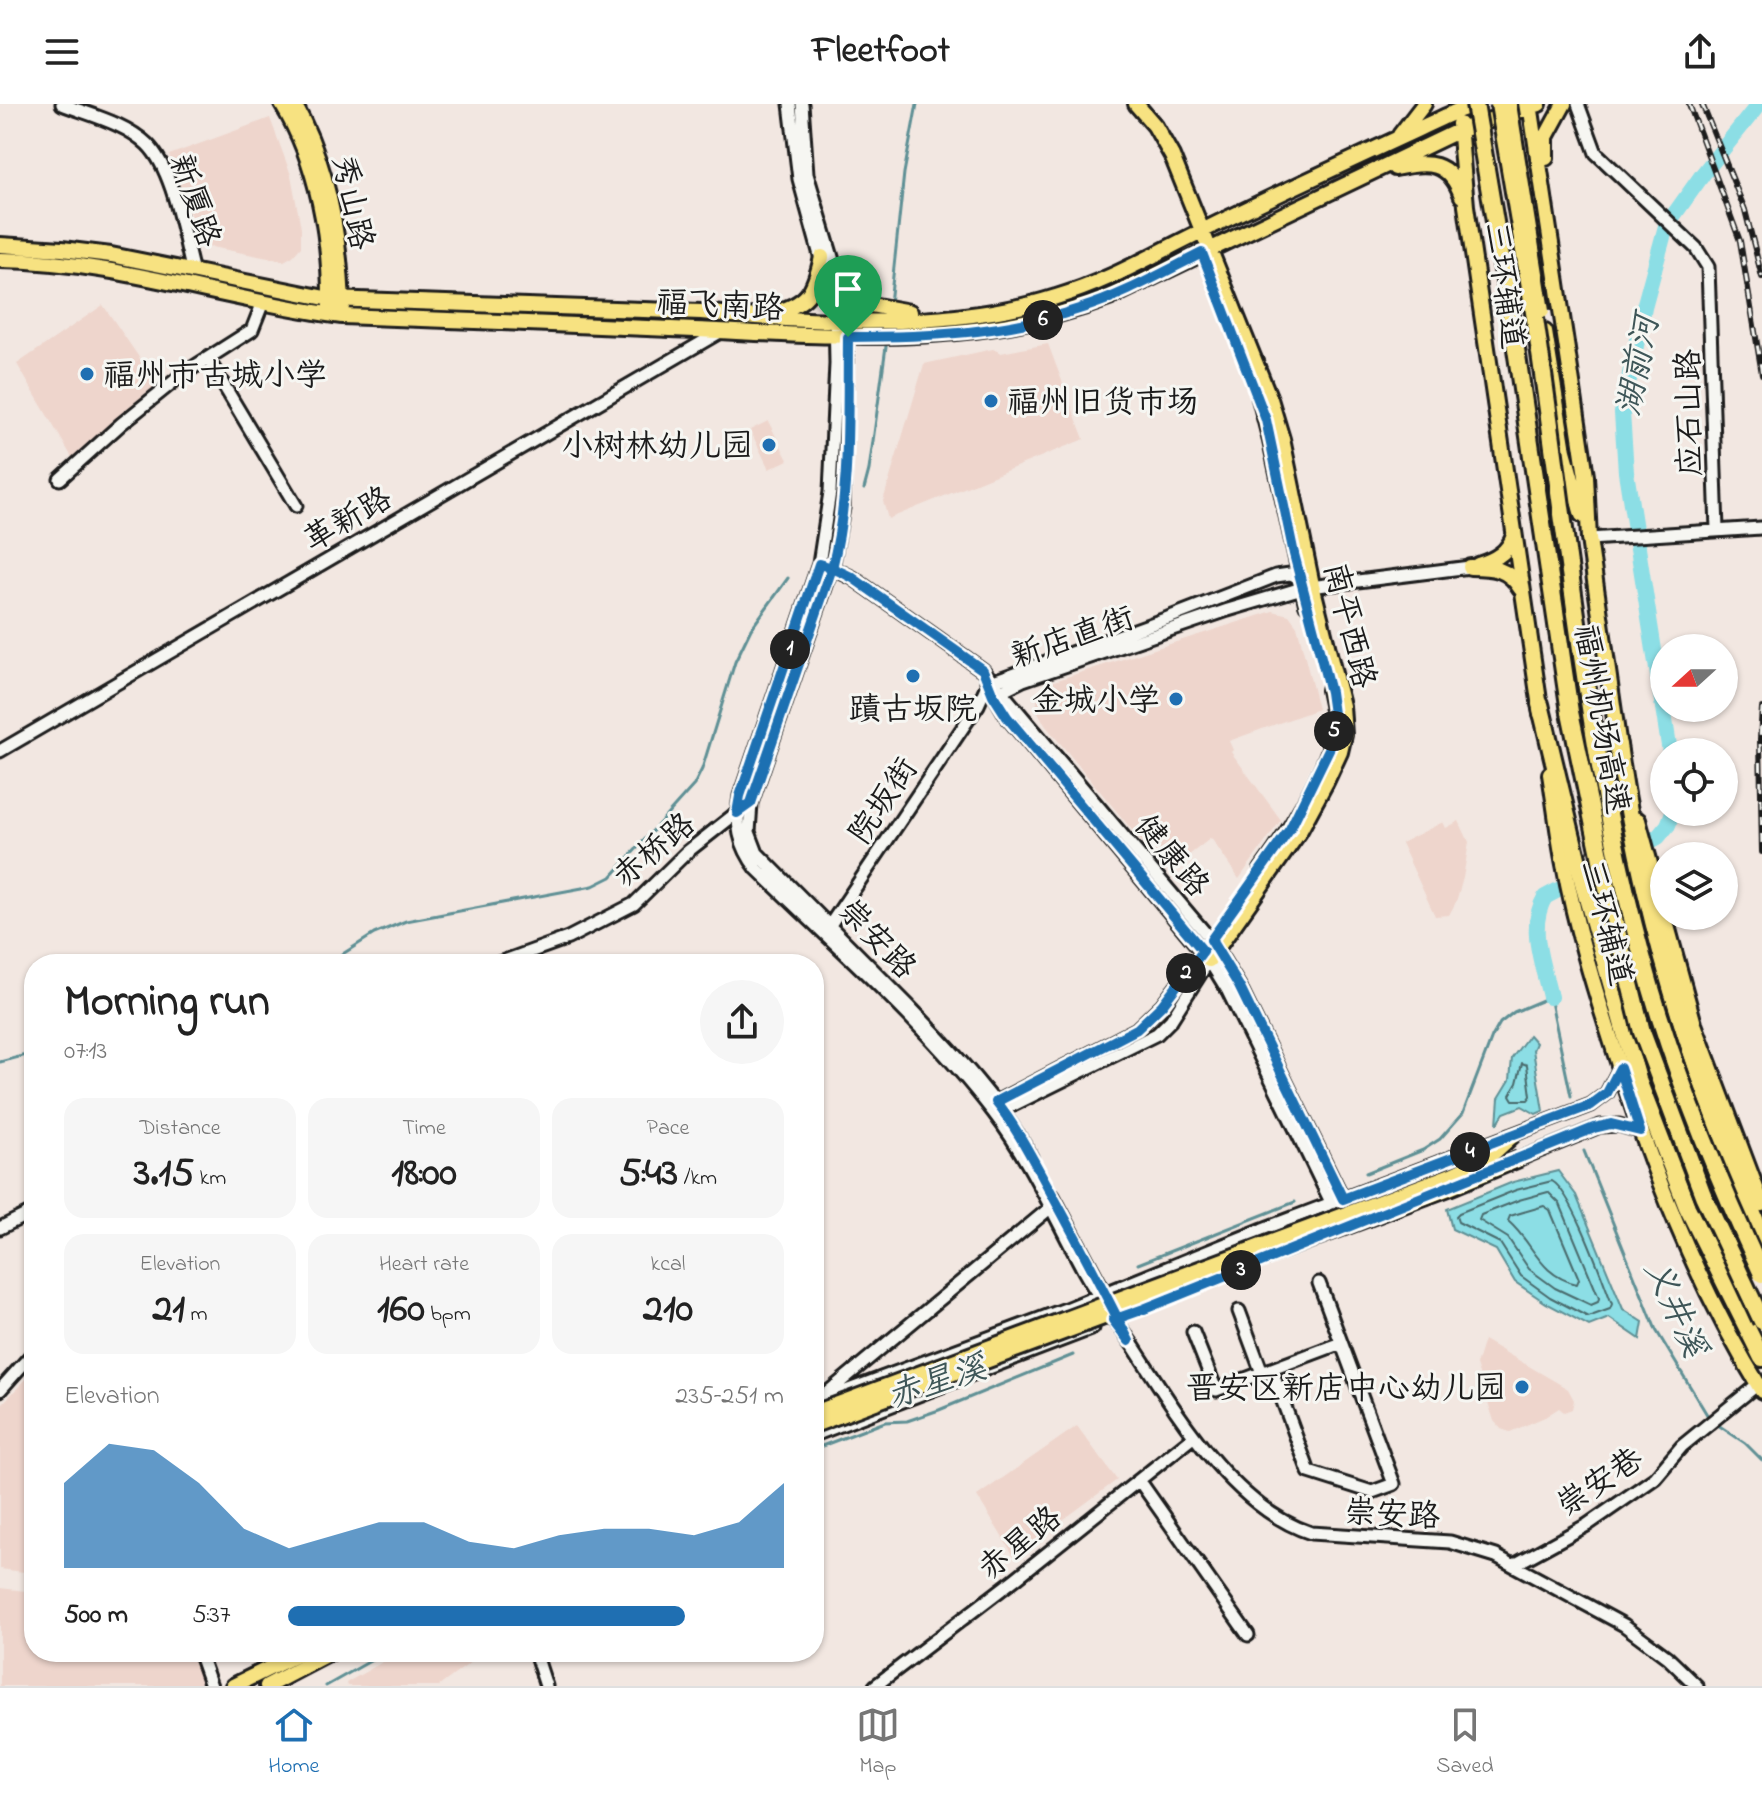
<!DOCTYPE html>
<meta charset="utf-8">
<style>
:root{--surface:#fff;--page:#f6f6f6;--text:#222;--muted:#767676;--line:#e0e0e0;--accent:#1f6fb2}
body{margin:0;font-family:"Indie Flower","LXGW WenKai TC",sans-serif;background:var(--page);color:var(--text);height:100vh;display:flex;flex-direction:column;font-size:30px;white-space:nowrap}
*{box-sizing:border-box;margin:0}
p{font-size:26px;color:var(--muted)}
.icon{flex:none;width:44px;height:44px;fill:none;stroke:currentColor;stroke-width:2;stroke-linecap:round;stroke-linejoin:round}
.map{position:relative;flex:1;overflow:hidden}
.side{position:absolute;left:24px;top:850px;width:800px;height:708px;display:flex;flex-direction:column;background:var(--surface);border-radius:32px;box-shadow:0 2px 6px #0004}
.side>*{flex:none}
.needle{width:52px;rotate:249deg}
.fabs{position:absolute;left:1650px;top:530px;display:grid;gap:16px}
.fabs a{display:grid;place-items:center;width:88px;height:88px;border-radius:50%;background:var(--surface);box-shadow:0 2px 6px #0004;font-size:40px}
.pin{position:absolute;display:grid;place-items:center;width:68px;height:68px;color:#fff;margin:-82px -34px;border-radius:50% 50% 50% 0;rotate:-45deg;box-shadow:0 0 8px #0007}
.pin .icon{rotate:45deg}
.km{position:absolute;width:40px;height:40px;margin:-20px;border-radius:50%;background:#222;color:#fff;font-size:22px;line-height:40px;text-align:center}
.round{display:grid;place-items:center;flex:none;width:84px;height:84px;border-radius:42px;background:var(--page)}
.overview{display:flex;align-items:center;justify-content:space-between;height:136px;padding:0 40px}
h1{font-size:44px;font-weight:700;line-height:60px}
.metrics{display:grid;grid-template-columns:repeat(3,1fr);gap:12px;height:136px;padding:8px 40px}
.metrics div{display:grid;align-content:center;border-radius:20px;background:var(--page);text-align:center}
.metrics b{font-size:40px;font-weight:700}
.metrics small{font-size:22px;font-weight:400}
.metrics p{font-size:22px}
.chart{height:224px;padding:16px 40px}
.chart p{display:flex;justify-content:space-between}
.chart svg{width:100%;height:144px;margin-top:8px;fill:var(--accent);opacity:.7}
ul{padding:0 40px;list-style:none;font-size:26px}
li{display:grid;grid-template-columns:128px 96px 1fr;align-items:center;height:60px}
li i{height:20px;border-radius:10px;background:var(--accent)}
header{display:flex;justify-content:space-between;align-items:center;height:104px;padding:0 40px;background:var(--surface);font-size:36px;font-weight:700}
.dock{display:flex;justify-content:space-around;align-items:center;height:112px;border-top:2px solid var(--line);background:var(--surface);font-size:22px;color:var(--muted)}
.dock a{display:grid;justify-items:center;gap:4px}
.dock .selected{color:var(--accent)}
.map>svg:first-child{display:block}
.built{fill:#eed5cc}
.water{fill:#8cdee5;stroke:#5f9095;stroke-width:2}
.lines{fill:none;stroke-linecap:round;stroke-linejoin:round}
.shore{stroke:#496a6c;stroke-width:2}
.stream{stroke:#5f9095;stroke-width:3}
.river{stroke:#8cdee5;stroke-width:16}
.minor-casing{stroke:#1c1c1c;stroke-width:17}
.major-casing{stroke:#1c1c1c;stroke-width:20}
.highway-casing{stroke:#1c1c1c;stroke-width:22}
.minor{stroke:#f6f6f2;stroke-width:11}
.major{stroke:#f7e281;stroke-width:14}
.highway{stroke:#f7e281;stroke-width:16}
.rail-casing{stroke:#1c1c1c;stroke-width:6}
.rail{stroke:#f6f6f2;stroke-width:3;stroke-dasharray:9;stroke-linecap:butt}
.major-bridge-casing{stroke:#1c1c1c;stroke-width:20;stroke-linecap:butt}
.highway-bridge-casing{stroke:#1c1c1c;stroke-width:22;stroke-linecap:butt}
.major-bridge{stroke:#f7e281;stroke-width:14}
.highway-bridge{stroke:#f7e281;stroke-width:16}
.route-casing{stroke:#fff;stroke-width:16}
.route{stroke:#1f6fb2;stroke-width:10}
.poi-dot{fill:#1f6fb2;stroke:#f6f6f2;stroke-width:3}
.labels{text-anchor:middle;stroke-width:6;stroke-linejoin:round;paint-order:stroke}
.street-label{font-size:32px;fill:#1c1c1c;stroke:#f6f6f2}
.poi-label{font-size:32px;fill:#1c1c1c;stroke:#f6f6f2;text-anchor:end}
.water-label{font-size:34px;font-style:italic;fill:#3e5658;stroke:#f6f6f2}
</style>
<header><svg class="icon" aria-label="menu" viewBox="0 0 24 24"><path d="M4 6h16M4 12h16M4 18h16"/></svg>Fleetfoot<svg class="icon" aria-label="share" viewBox="0 0 24 24"><path d="M12 15V3M7 8l5-5 5 5M5 13v7h14v-7"/></svg></header>
<div class="map">
<svg width="1762" height="1582" viewBox="0 0 1762 1582">
<rect width="100%" height="100%" fill="#f2e7e1"/>
<filter id="ink" filterUnits="userSpaceOnUse"><feTurbulence type="fractalNoise" baseFrequency=".0125" numOctaves="2"/><feDisplacementMap in="SourceGraphic" scale="16" xChannelSelector="R" yChannelSelector="G"/><feConvolveMatrix kernelMatrix="1 2 1 2 8 2 1 2 1" color-interpolation-filters="sRGB"/></filter>
<g filter="url(#ink)">
<path class="built" d="M 270,14 L 291,71 L 301,124 L 301,143 L 293,152 L 284,157 L 201,141 L 169,51 Z
M 103,201 L 158,281 L 73,355 L 17,260 Z
M 1048,240 L 1084,335 L 888,415 L 883,397 L 924,260 L 993,245 L 1001,249 Z
M 768,317 L 788,356 L 769,365 L 750,326 Z
M 1273,507 L 1289,511 L 1297,522 L 1318,605 L 1229,637 L 1233,646 L 1231,648 L 1281,716 L 1239,775 L 1211,734 L 1167,768 L 1045,621 L 1036,604 L 1039,586 L 1048,579 Z
M 1459,717 L 1469,738 L 1463,774 L 1456,798 L 1449,811 L 1435,812 L 1401,739 L 1443,718 L 1446,724 Z
M 1484,1236 L 1568,1285 L 1574,1296 L 1572,1305 L 1564,1308 L 1559,1304 L 1545,1313 L 1510,1328 L 1501,1325 L 1494,1317 L 1476,1261 Z
M 34,1267 L 34,1468 L 32,1469 L 0,1465 L 0,1302 Z
M 1077,1322 L 1117,1376 L 1014,1452 L 977,1392 Z
M 0,1484 L 34,1488 L 34,1548 L 192,1548 L 203,1578 L 194,1582 L 0,1582 Z
M 400,1548 L 485,1548 L 439,1582 L 347,1582 L 346,1579 Z"/>
<path class="water" d="M 1529,931 L 1536,939 L 1533,946 L 1543,1007 L 1536,1010 L 1522,1002 L 1504,1009 L 1497,1020 L 1499,994 L 1510,976 L 1512,954 Z
M 1558,1067 L 1576,1091 L 1623,1205 L 1643,1218 L 1640,1235 L 1609,1214 L 1589,1222 L 1546,1199 L 1515,1178 L 1496,1146 L 1452,1125 L 1447,1105 L 1513,1078 Z"/>
<g class="lines">
<path class="shore" d="M 1522,959 L 1527,961 L 1531,992 L 1528,996 L 1513,996 L 1510,991 L 1517,979 Z
M 1552,1077 C 1573,1089 1602,1174 1612,1200 L 1610,1205 L 1588,1213 L 1550,1193 L 1521,1172 L 1500,1139 L 1458,1118 L 1456,1112 L 1459,1109 L 1516,1086 Z
M 1548,1088 L 1560,1100 L 1599,1194 L 1598,1198 L 1591,1201 L 1555,1184 L 1529,1165 L 1508,1134 L 1479,1116 L 1481,1111 L 1519,1096 Z
M 1544,1102 L 1550,1106 L 1579,1175 L 1577,1180 C 1538,1171 1534,1139 1508,1117 L 1510,1112 Z"/>
<path class="stream" d="M 890,200 L 904,69 L 917,0
M 864,385 L 869,366 L 887,235
M 327,860 L 374,830 L 406,817 L 593,782 L 611,773 L 694,681 L 702,665 L 735,558 L 751,525 L 788,474
M 0,958 L 34,949
M 1584,1047 L 1656,1226 L 1709,1314
M 1366,1069 L 1423,1046 L 1440,1035 L 1463,1009 L 1492,933 L 1500,919 L 1514,908 L 1550,893 L 1571,992
M 1138,1160 L 1295,1098
M 1715,1319 L 1745,1339 L 1762,1356
M 814,1345 L 885,1318 L 907,1317 L 939,1306 L 1073,1251
M 326,1582 L 386,1548"/>
<path class="river" d="M 1670,648 L 1626,368 L 1622,309 L 1644,203 L 1666,122 L 1703,70 L 1759,0
M 1550,893 C 1543,861 1527,823 1545,793 L 1658,733 L 1668,721 L 1673,708"/>
<g class="minor-casing">
<path id="minor" d="M 62,0 C 90,11 125,19 147,40 C 174,66 183,131 193,168
M 790,0 L 799,75 L 835,206 L 836,260 L 830,388 L 819,460 L 740,692 C 735,719 739,742 757,765 C 836,842 928,922 994,1009 C 1031,1057 1055,1114 1084,1167 C 1099,1194 1117,1218 1134,1243 C 1176,1308 1233,1404 1311,1429 L 1450,1438 L 1496,1452 L 1624,1521 L 1667,1553 L 1697,1582
M 802,0 L 807,70 L 838,173 L 847,215 L 843,404 L 832,464 L 751,699 L 749,728 L 757,749 C 807,800 858,850 908,901 C 954,949 999,995 1031,1053
M 1578,0 L 1596,49 L 1696,144 L 1708,163 L 1717,426
M 208,255 L 296,402
M 60,375 L 121,320 L 183,270 L 252,226 L 263,198
M 1589,435 L 1761,424
M 828,462 L 853,474 L 983,566 L 1211,836 L 1239,882 L 1346,1101
M 987,578 L 1007,613 L 1209,856 L 1228,887 L 1334,1104
M 995,590 L 1023,576 L 1228,506 L 1302,484 L 1470,463
M 0,647 L 720,228
M 830,821 L 978,601 L 988,579 L 1168,514 L 1276,472 L 1290,470 L 1305,476
M 496,860 L 568,834 L 634,800 L 687,748 L 739,707
M 990,1001 L 1137,925 L 1162,901 L 1203,847
M 999,1008 L 1157,930 L 1171,916 L 1209,856
M 1515,1057 L 1600,1022 L 1619,1021 L 1640,1027
M 1053,1092 L 1107,1193
M 0,1124 L 34,1107
M 1239,1207 L 1262,1269
M 1193,1228 L 1216,1286 L 1341,1239
M 1271,1265 L 1309,1368 L 1372,1388 L 1394,1380 L 1319,1179
M 0,1286 L 34,1248
M 827,1289 L 1050,1104
M 814,1299 L 1066,1205 L 1263,1125 L 1591,1001 L 1607,989 L 1620,964
M 814,1331 L 1093,1224
M 1139,1376 L 1248,1531
M 1514,1461 L 1587,1421 L 1655,1374 L 1682,1342 L 1758,1280
M 199,1548 L 211,1582
M 535,1548 L 546,1582
M 875,1582 L 1015,1475 L 1193,1333"/>
</g>
<g class="major-casing">
<path id="major" d="M 282,0 C 318,59 331,135 330,203
M 294,0 C 328,61 340,133 342,203
M 1136,0 L 1155,22 L 1172,52 L 1270,295 L 1282,335 L 1312,481 L 1342,602 L 1344,631 L 1340,648 L 1326,678 L 1299,728 L 1209,856
M 1530,0 L 1586,372 L 1589,435 L 1620,650
M 1459,20 L 1466,102 L 1541,610
M 1400,31 L 1424,0
M 1546,54 L 1546,33 L 1564,0
M 1395,64 C 1428,57 1449,56 1462,92
M 0,141 L 62,145 L 111,151 L 330,195 L 701,208 C 811,219 949,227 1056,193 C 1111,177 1159,147 1210,123 C 1292,83 1375,45 1457,7 L 1477,0
M 0,156 C 117,157 227,197 342,212 C 460,216 577,221 695,226 C 835,232 975,245 1109,194 L 1460,26 L 1539,0
M 838,173 L 871,201 L 910,208
M 771,210 C 808,200 814,189 822,153
M 1545,228 L 1564,347 L 1582,411
M 1260,294 L 1271,337 L 1307,500
M 1478,461 C 1495,456 1509,448 1514,431
M 1470,463 C 1493,463 1508,464 1521,485
M 1550,670 C 1555,700 1558,730 1564,760 C 1575,821 1594,883 1613,942 C 1650,1062 1696,1180 1762,1287
M 1638,716 L 1694,920 L 1762,1100
M 1262,766 C 1285,735 1328,667 1334,629 C 1336,615 1332,600 1329,586
M 233,1582 L 302,1548
M 267,1582 L 332,1548"/>
</g>
<g class="highway-casing">
<path id="highway" d="M 1540,600 L 1584,783 L 1639,979 L 1687,1103 L 1762,1254
M 1618,641 C 1634,750 1660,857 1696,962 C 1716,1019 1740,1076 1762,1133"/>
</g>
<use href="#minor" class="minor"/>
<use href="#major" class="major"/>
<use href="#highway" class="highway"/>
<g class="rail-casing">
<path id="rail" d="M 1689,0 L 1740,137 L 1762,270
M 1702,0 L 1745,106 L 1762,173
M 1762,604 L 1760,635 L 1762,748"/>
</g>
<use href="#rail" class="rail"/>
<g class="major-bridge-casing">
<path id="major-bridge" d="M 1509,0 L 1542,207
M 814,1309 L 1451,1071 L 1488,1054 L 1513,1031
M 814,1321 L 1449,1084 L 1519,1055"/>
</g>
<g class="highway-bridge-casing">
<path id="highway-bridge" d="M 1475,0 L 1512,218 L 1570,608 L 1611,803 L 1642,928 L 1703,1091 L 1762,1217
M 1499,0 C 1511,72 1524,143 1535,215 C 1570,447 1589,686 1659,911 C 1687,1000 1723,1086 1762,1170"/>
</g>
<use href="#major-bridge" class="major-bridge"/>
<use href="#highway-bridge" class="highway-bridge"/>
</g>
</g>
<g class="lines" filter="url(#ink)">
<g class="route-casing">
<path id="route" d="M 848,233 C 847,309 851,390 832,464 L 751,699 L 737,709 L 740,692 L 819,460 C 831,463 842,468 853,474 L 983,566 L 993,591 L 1007,613 L 1203,847 L 1162,901 L 1137,925 L 996,998 C 1017,1024 1032,1054 1048,1083 C 1076,1134 1103,1185 1129,1237 L 1113,1216 L 1144,1205 L 1594,1024 L 1611,1020 L 1640,1027 L 1620,964 L 1607,989 L 1591,1001 L 1343,1095 L 1239,882 L 1211,836 L 1290,725 L 1330,643 L 1334,617 L 1330,588 L 1294,450 L 1266,316 L 1202,149 C 1162,169 1122,192 1079,205 C 1004,230 926,233 848,233"/>
</g>
<use href="#route" class="route"/>
</g>
<g class="poi-dot">
<circle cx="87" cy="270" r="8"/>
<circle cx="991" cy="297" r="8"/>
<circle cx="769" cy="341" r="8"/>
<circle cx="913" cy="572" r="8"/>
<circle cx="1176" cy="595" r="8"/>
<circle cx="1522" cy="1283" r="8"/>
</g>
<g class="labels">
<g class="street-label">
<text transform="translate(196 96) rotate(71)" y="11">新厦路</text>
<text transform="translate(354 98) rotate(78)" y="11">秀山路</text>
<text transform="translate(1506 181) rotate(82)" y="11">三环辅道</text>
<text transform="translate(720 200) rotate(3)" y="11">福飞南路</text>
<text transform="translate(1688 309) rotate(-91)" y="11">应石山路</text>
<text transform="translate(347 414) rotate(-30)" y="11">革新路</text>
<text transform="translate(1351 521) rotate(76)" y="11">南平西路</text>
<text transform="translate(1072 532) rotate(-19)" y="11">新店直街</text>
<text transform="translate(1603 615) rotate(80)" y="11">福州机场高速</text>
<text transform="translate(882 696) rotate(-56)" y="11">院坂街</text>
<text transform="translate(653 745) rotate(-40)" y="11">赤桥路</text>
<text transform="translate(1173 751) rotate(50)" y="11">健康路</text>
<text transform="translate(1608 818) rotate(76)" y="11">三环辅道</text>
<text transform="translate(878 834) rotate(46)" y="11">崇安路</text>
<text transform="translate(1599 1377) rotate(-34)" y="11">崇安巷</text>
<text transform="translate(1392 1409) rotate(3)" y="11">崇安路</text>
<text transform="translate(1019 1438) rotate(-39)" y="11">赤星路</text>
</g>
<g class="poi-label">
<text x="103" y="281" text-anchor="start">福州市古城小学</text>
<text x="1007" y="308" text-anchor="start">福州旧货市场</text>
<text x="753" y="352">小树林幼儿园</text>
<text x="1160" y="606">金城小学</text>
<text x="913" y="615" text-anchor="middle">蹟古坂院</text>
<text x="1506" y="1294">晋安区新店中心幼儿园</text>
</g>
<g class="water-label">
<text transform="translate(1636 261) rotate(-79)" y="12">湖前河</text>
<text transform="translate(1677 1204) rotate(65)" y="12">义井溪</text>
<text transform="translate(936 1276) rotate(-18)" y="12">赤星溪</text>
</g>
</g>
</svg>
<div class="fabs">
<a><svg class="needle" viewBox="-14 -14 28 28"><path d="M0-13l5 13h-10z" fill="#e53935"/><path d="M0 13l5-13h-10z" fill="#767676"/></svg></a>
<a><svg class="icon" aria-label="locate" viewBox="0 0 24 24"><circle cx="12" cy="12" r="6"/><path d="M12 2v4M12 18v4M2 12h4M18 12h4"/></svg></a>
<a><svg class="icon" aria-label="layers" viewBox="0 0 24 24"><path d="M12 4l9 5-9 5-9-5zM3 14l9 5 9-5"/></svg></a>
</div>
<div class="pin" style="left:848px;top:233px;background:#1e9e55"><svg class="icon" aria-label="arrive" viewBox="0 0 24 24"><path d="M6 21V4h12l-3 4 3 4H6"/></svg></div>
<b class="km" style="left:790px;top:545px">1</b>
<b class="km" style="left:1186px;top:869px">2</b>
<b class="km" style="left:1241px;top:1166px">3</b>
<b class="km" style="left:1470px;top:1048px">4</b>
<b class="km" style="left:1334px;top:627px">5</b>
<b class="km" style="left:1043px;top:216px">6</b>
<section class="side">
<div class="overview"><div><h1>Morning run</h1><p>07:13</p></div><a class="round"><svg class="icon" aria-label="share" viewBox="0 0 24 24"><path d="M12 15V3M7 8l5-5 5 5M5 13v7h14v-7"/></svg></a></div>
<div class="metrics">
<div><p>Distance</p><b>3.15<small> km</small></b></div>
<div><p>Time</p><b>18:00</b></div>
<div><p>Pace</p><b>5:43<small> /km</small></b></div>
</div>
<div class="metrics">
<div><p>Elevation</p><b>21<small> m</small></b></div>
<div><p>Heart rate</p><b>160<small> bpm</small></b></div>
<div><p>kcal</p><b>210</b></div>
</div>
<div class="chart"><p><span>Elevation</span>235–251 m</p>
<svg viewBox="0 0 160 44" preserveAspectRatio="none"><path d="M0 44V18L10 6L20 8L30 18L40 32L50 38L60 34L70 30L80 30L90 36L100 38L110 34L120 32L130 32L140 34L150 30L160 18V44z"/></svg>
</div>
<ul>
<li><b>500 m</b>5:37<i style="width:80%"></i></li>
</ul>
</section>
</div>
<nav class="dock">
<a class="selected"><svg class="icon" aria-label="home" viewBox="0 0 24 24"><path d="M3 11l9-7 9 7M6 9v11h12V9"/></svg>Home</a>
<a><svg class="icon" aria-label="map" viewBox="0 0 24 24"><path d="M3 6l6-2 6 2 6-2v14l-6 2-6-2-6 2zM9 4v14M15 6v14"/></svg>Map</a>
<a><svg class="icon" aria-label="saved" viewBox="0 0 24 24"><path d="M7 4h10v16l-5-4-5 4z"/></svg>Saved</a>
</nav>
